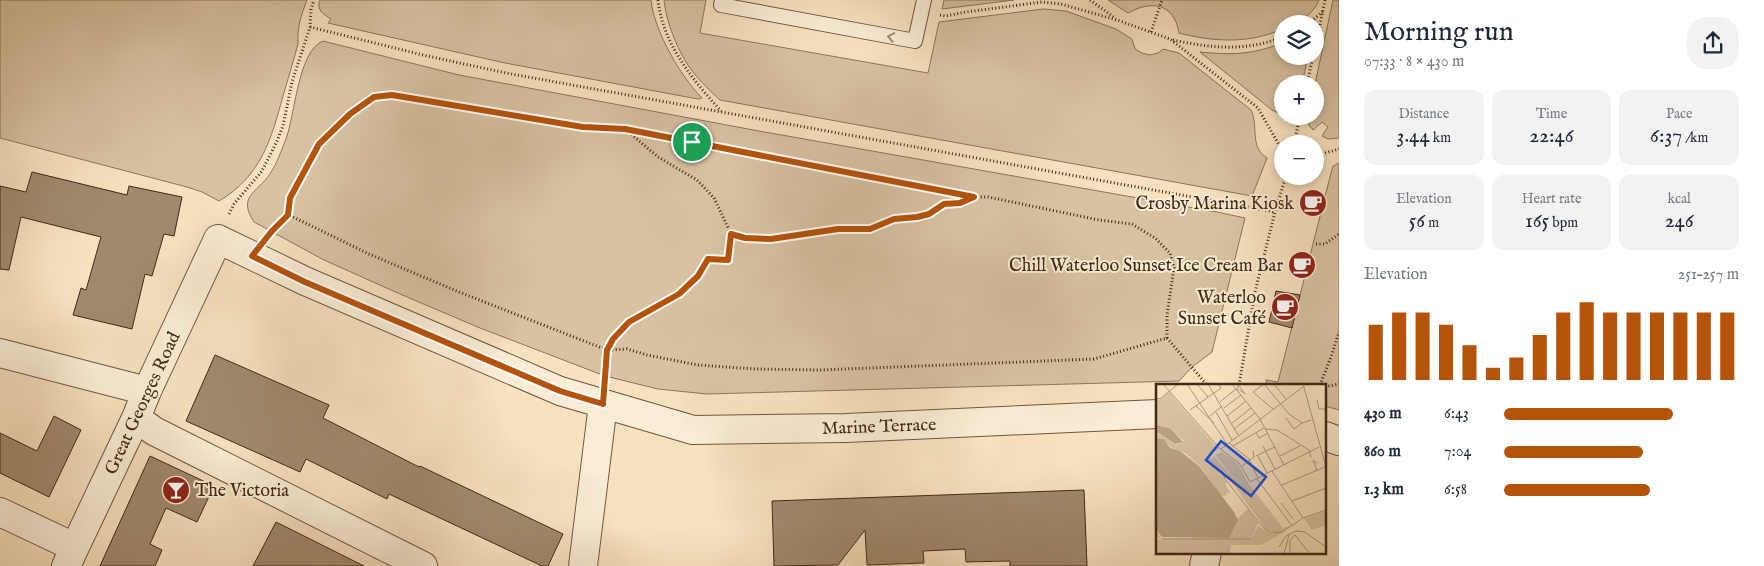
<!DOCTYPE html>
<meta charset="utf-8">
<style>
:root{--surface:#fff;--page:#f2f2f3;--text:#1f2937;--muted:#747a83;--accent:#b45309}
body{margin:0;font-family:"IM FELL English",serif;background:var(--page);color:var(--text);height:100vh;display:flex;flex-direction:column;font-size:19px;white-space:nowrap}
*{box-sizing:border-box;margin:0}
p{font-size:16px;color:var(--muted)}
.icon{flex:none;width:28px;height:28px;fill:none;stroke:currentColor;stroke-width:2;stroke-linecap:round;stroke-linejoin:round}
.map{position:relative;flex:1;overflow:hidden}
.sheet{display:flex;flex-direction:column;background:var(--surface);width:425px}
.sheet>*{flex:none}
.buttons{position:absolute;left:1274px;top:15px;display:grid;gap:10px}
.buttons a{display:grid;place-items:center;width:50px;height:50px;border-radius:50%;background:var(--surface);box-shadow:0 2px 8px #0003;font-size:25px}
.pin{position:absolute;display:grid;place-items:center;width:42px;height:42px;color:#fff;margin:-21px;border:2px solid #fff;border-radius:50%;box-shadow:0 1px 5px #0007}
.round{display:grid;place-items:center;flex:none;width:52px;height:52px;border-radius:20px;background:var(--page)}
.overview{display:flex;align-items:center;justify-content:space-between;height:85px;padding:0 25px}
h1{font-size:28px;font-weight:600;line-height:38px}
.stats{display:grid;grid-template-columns:repeat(3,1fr);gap:8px;height:85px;padding:5px 25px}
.stats div{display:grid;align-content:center;border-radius:12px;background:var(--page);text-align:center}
.stats b{font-size:21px;font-weight:600}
.stats small{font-size:14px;font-weight:400}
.stats p{font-size:14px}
.chart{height:140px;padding:10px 25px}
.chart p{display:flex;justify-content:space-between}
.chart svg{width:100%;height:90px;margin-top:5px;stroke:var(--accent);stroke-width:6}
ul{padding:0 25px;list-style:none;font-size:16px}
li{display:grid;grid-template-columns:80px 60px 1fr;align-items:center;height:38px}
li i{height:12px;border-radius:6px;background:var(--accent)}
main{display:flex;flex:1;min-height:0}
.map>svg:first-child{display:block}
.green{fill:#d8c2a2;stroke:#8c765b}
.building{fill:#a0896d;stroke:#412a14}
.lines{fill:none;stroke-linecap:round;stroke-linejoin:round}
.service-casing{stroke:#6e583f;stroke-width:16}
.minor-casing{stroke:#6e583f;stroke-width:30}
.tertiary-casing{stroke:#6e583f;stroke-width:30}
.path{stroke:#412a14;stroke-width:3;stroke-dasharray:1 2.5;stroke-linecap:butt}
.service{stroke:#faecd5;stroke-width:14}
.minor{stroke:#faecd5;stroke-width:28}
.tertiary{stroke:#faecd5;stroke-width:28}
.oneway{stroke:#9e8b74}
.route-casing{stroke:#fff;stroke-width:10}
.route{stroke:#b45309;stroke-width:6}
.labels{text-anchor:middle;stroke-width:4;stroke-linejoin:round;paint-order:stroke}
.poi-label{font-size:18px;fill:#412a14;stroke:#faecd5;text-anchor:end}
.street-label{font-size:18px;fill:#412a14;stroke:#faecd5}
.inset-road{fill:none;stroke:#ae987b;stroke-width:1}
.view{fill:#1d4ed8;fill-opacity:0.15;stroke:#1d4ed8;stroke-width:2.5}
.inset-edge{fill:none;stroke:#412a14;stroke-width:2.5}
</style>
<main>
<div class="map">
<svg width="1339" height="566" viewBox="0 0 1339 566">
<rect width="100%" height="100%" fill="#f7e1bf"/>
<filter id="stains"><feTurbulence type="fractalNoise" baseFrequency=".004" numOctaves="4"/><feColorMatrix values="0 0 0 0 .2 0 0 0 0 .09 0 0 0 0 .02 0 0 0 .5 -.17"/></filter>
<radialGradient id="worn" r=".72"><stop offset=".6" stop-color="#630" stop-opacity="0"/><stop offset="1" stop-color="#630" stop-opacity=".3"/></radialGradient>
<path class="green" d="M 0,0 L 307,0 C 301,15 297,28 298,44 C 293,62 288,79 283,96 C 271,140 261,176 219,201 L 202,192 L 187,187 L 0,138 Z
M 320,0 L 651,0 C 654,30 680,76 702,98 L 698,99 L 505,63 L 328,23 L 331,19 C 323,14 316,10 320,0 Z
M 664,0 L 706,0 L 700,33 L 928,73 L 939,22 L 1043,9 L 1066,11 L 1116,29 L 1132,39 L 1135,49 L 1142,53 L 1150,55 L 1158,53 L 1163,49 L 1179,53 L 1251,110 C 1259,126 1249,147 1267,158 L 1252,196 L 720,100 C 710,91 701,82 693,72 C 679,55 666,22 664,0 Z
M 944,0 L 1014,0 L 942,9 Z
M 1108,0 L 1319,0 C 1313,15 1298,24 1282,24 L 1282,29 C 1250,44 1213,42 1179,33 C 1174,3 1152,0 1128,13 Z
M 1333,0 L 1339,0 L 1339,138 L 1328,139 L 1322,136 L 1328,127 L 1322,122 L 1313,130 L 1309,125 L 1308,116 L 1315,116 L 1315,84 Z
M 323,41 L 459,75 L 759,131 L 1217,212 L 1245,218 L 1212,352 L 1192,367 L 1179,381 L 707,394 L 658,389 L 605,376 L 480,328 L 400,294 L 324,260 L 254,222 C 237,196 257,193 270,174 C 277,164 281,151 286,139 C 295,115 298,51 323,41 Z
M 1282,43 L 1282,56 L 1308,56 L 1302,84 L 1282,84 L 1282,115 L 1272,110 L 1200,52 C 1232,55 1251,55 1282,43 Z
M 1339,163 L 1339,410 L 1325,406 L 1325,385 L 1267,385 L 1266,380 L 1278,382 L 1331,173 L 1333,166 Z"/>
<path class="building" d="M 32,172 L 127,195 L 129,186 L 182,197 L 174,236 L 164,234 L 152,276 L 145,274 L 132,329 L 73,315 L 81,288 L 86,290 L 101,237 L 21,217 L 9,270 L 0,269 L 0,186 L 26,192 Z
M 1276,291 L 1300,295 L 1292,328 L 1269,322 Z
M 215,355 L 329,405 L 323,418 L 419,467 L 420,466 L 563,534 L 548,566 L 542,566 L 389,494 L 387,499 L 306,459 L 300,472 L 186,421 Z
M 54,416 L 81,430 L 49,497 L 0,473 L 0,433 L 37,451 Z
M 150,456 L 214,486 L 197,522 L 166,508 L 150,544 L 162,550 L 155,566 L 100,566 Z
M 1084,490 L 1087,566 L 1010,566 L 1010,561 L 966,562 L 965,549 L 923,551 L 924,563 L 867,565 L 865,530 L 838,565 L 774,566 L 772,501 Z
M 276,522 L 364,566 L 253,566 Z"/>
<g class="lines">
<g class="service-casing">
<path id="service" d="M 722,0 L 721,5 L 915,41 L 924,0"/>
</g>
<g class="minor-casing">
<path id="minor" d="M 0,353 L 147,391
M 136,418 L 154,431 L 423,566
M 1325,436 L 1339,441
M 0,512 L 74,547
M 66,566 L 136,418 L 147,391 L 218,239 L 305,281 L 560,391 L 693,430 L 846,428 L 1158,414
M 583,566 L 603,404"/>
</g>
<g class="tertiary-casing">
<path id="tertiary" d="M 1204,566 L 1207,552"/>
</g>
<path class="path" d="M 658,0 C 663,44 692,79 721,111
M 1090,0 L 1115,18
M 940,15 L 945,16 L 966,12 L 1042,2 L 1061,4 L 1117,20 L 1170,39 L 1258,108 L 1282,150
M 1309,24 L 1323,11
M 310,27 L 423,55 L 506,73 L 1275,212
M 1151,32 L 1162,0
M 1173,40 C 1210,48 1247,52 1282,37
M 1315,49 L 1325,0
M 1307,84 L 1313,56
M 626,129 L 973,197
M 1294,144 L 1300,116
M 1315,156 L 1339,149
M 229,214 L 234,204 L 262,171 L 277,141 L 283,126 L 292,82 L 310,27 L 311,9 L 314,0
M 289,215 L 290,198 L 319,144 L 350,114 L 374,97 L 392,95 L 583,127 L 625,129 L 658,157 L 697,180 L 714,198 L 731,234 L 745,237 L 771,239 L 838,229 L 870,229 L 894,219 L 917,217 L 929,214 L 944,204 L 960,203 L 973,197 L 988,197 L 1099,220 L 1132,224 L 1155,238 L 1170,253 L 1174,268 L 1167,315 L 1167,338 L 1094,359 L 820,370 L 756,369 L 698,365 L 647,355 L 627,349 L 607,350 L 613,339 L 629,322 L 679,294 L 698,276 L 708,259 L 728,260 L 731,234
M 270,234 L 289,215 L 369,254 L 459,292 L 607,350 L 605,376
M 1316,244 L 1325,244 L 1339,234
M 1167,338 L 1207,385
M 1239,385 L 1255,292 L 1275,212 L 1286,176
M 1320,385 L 1331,357 L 1339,332
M 1325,387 L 1339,384"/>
<use href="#service" class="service"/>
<use href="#minor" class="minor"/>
<use href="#tertiary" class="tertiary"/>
</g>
<defs><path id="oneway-chevron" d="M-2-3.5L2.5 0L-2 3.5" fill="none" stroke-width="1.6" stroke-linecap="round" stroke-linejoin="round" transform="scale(1.25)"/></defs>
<use class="oneway" href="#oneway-chevron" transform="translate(891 37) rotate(-169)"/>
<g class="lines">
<g class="route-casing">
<path id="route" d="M 392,95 L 583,127 L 625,129 L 974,197 L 960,203 L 944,204 L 929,214 L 917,217 L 894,219 L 870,229 L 838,229 L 771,239 L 745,238 L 731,234 L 728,260 L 708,259 L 698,276 L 679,294 L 629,322 L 613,339 L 607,350 L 603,404 L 560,391 L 305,282 L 252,256 L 272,231 L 288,215 L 290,198 L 319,144 L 350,114 L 374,97 Z"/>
</g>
<use href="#route" class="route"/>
</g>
<defs>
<g id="cafe-disc" transform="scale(1.4375)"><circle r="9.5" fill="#8f2418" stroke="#faecd5"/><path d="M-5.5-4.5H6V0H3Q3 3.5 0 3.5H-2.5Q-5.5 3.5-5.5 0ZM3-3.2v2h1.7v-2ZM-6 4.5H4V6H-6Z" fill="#fff"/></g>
<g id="bar-disc" transform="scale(1.4375)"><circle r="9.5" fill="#8f2418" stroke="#faecd5"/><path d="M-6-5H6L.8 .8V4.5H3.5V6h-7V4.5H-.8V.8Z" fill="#fff"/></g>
</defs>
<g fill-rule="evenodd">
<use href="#cafe-disc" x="1313" y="203"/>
<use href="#cafe-disc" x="1302" y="265"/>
<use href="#cafe-disc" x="1285" y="307"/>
<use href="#bar-disc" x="176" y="490"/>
</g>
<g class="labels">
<g class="poi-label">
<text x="1294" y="209">Crosby Marina Kiosk</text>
<text x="1283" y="271">Chill Waterloo Sunset Ice Cream Bar</text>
<text x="1266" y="303">Waterloo<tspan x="1266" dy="21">Sunset Café</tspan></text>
<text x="195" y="496" text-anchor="start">The Victoria</text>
</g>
<g class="street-label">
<text transform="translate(142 403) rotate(-65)" y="6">Great Georges Road</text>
<text transform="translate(879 426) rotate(-2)" y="6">Marine Terrace</text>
</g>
</g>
<g transform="translate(1156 384)">
<rect width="170" height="170" fill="#f7e1bf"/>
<path d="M 13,8 L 62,65 L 53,71 L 55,75 L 58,72 L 85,103 L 59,71 L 66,68 L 82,80 L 92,99 L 127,144 L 135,142 L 123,149 L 111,147 L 66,85 L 62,88 L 71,98 L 69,100 L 75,110 L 70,108 L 71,111 L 65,112 L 44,82 L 29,69 L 14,63 L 8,55 L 0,54 L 0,47 L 20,61 L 28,57 L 16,46 L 0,41 L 0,15 L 4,16 ZM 92,125 L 102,139 L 95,155 L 102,142 L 116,150 L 130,147 L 105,161 L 75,161 L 74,170 L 0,170 L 0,155 L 7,156 L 0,153 L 0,147 L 5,154 L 73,154 L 82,134 ZM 170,127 L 170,141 L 156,146 L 148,135 Z" fill="#d8c2a2"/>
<path d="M 0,41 L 15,45 L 27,58 L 19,60 L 0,47 ZM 0,54 L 8,55 L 14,64 L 24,67 L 43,82 L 78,128 L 82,136 L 73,154 L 6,153 L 1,147 Z" fill="#b9a385"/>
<path class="inset-road" d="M 7,0 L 63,64 L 83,79 L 94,98 L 163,63M 31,0 L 71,60M 41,0 L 52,13M 52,0 L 82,51M 76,0 L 104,35 L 128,81M 108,0 L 133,30 L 146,39 L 155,36M 108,0 L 97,8 L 117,25M 118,0 L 130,15M 147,0 L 170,83M 82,7 L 82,0 L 89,10 L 84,6M 0,14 L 4,15 L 22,0M 161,16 L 163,25 L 170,25M 64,18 L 80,5M 40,22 L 58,39M 68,24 L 85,11M 34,26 L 65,4 L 62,0M 60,28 L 76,56M 54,32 L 66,22M 71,32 L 90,17M 130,34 L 138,45 L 146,39M 75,40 L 95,24M 78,45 L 99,29M 109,45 L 121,46 L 153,66 L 155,73M 100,49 L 103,54 L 112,49M 73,59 L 93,75 L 102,94M 77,62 L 108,44M 107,62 L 119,85M 65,65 L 147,3M 100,72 L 119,63M 102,72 L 111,89M 124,72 L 144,62M 86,82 L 98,73 L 97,67M 161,86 L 157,76 L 161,79M 116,87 L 147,134M 69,94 L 66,86 L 64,88 L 104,140 L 114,149 L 126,148 L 147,134 L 170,126M 101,95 L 136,142M 126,101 L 169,83M 136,117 L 170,104M 125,119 L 137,135M 7,155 L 94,155M 123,163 L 130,152 L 140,147 L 149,148 L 170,163M 128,170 L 133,151M 134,170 L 134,156 L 139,151 L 154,170"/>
<path class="view" d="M 65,57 L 110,93 L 95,112 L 50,76 Z"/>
<rect width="170" height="170" class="inset-edge"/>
</g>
<rect width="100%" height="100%" filter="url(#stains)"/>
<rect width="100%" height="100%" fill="url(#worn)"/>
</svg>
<div class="buttons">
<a><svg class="icon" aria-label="layers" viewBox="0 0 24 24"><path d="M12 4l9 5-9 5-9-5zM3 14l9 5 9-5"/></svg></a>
<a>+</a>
<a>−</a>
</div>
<div class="pin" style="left:692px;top:142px;background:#1e9e55"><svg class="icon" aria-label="arrive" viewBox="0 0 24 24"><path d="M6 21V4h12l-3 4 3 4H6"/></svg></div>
</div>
<section class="sheet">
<div class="overview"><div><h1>Morning run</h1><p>07:33 · 8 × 430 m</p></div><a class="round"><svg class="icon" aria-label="share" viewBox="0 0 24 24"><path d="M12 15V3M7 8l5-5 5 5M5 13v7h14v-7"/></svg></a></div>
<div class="stats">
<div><p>Distance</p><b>3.44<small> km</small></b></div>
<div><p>Time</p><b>22:46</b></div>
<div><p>Pace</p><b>6:37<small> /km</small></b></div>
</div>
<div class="stats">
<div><p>Elevation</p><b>56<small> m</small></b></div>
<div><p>Heart rate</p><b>165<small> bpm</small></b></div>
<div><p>kcal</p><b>246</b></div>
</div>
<div class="chart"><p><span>Elevation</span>251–257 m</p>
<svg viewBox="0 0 160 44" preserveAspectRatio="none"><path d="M5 44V17M15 44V11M25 44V11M35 44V17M45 44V27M55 44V38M65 44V33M75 44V22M85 44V11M95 44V6M105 44V11M115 44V11M125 44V11M135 44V11M145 44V11M155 44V11"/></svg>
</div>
<ul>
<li><b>430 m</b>6:43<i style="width:72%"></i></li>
<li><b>860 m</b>7:04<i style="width:59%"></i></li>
<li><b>1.3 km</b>6:58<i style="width:62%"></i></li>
</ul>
</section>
</main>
